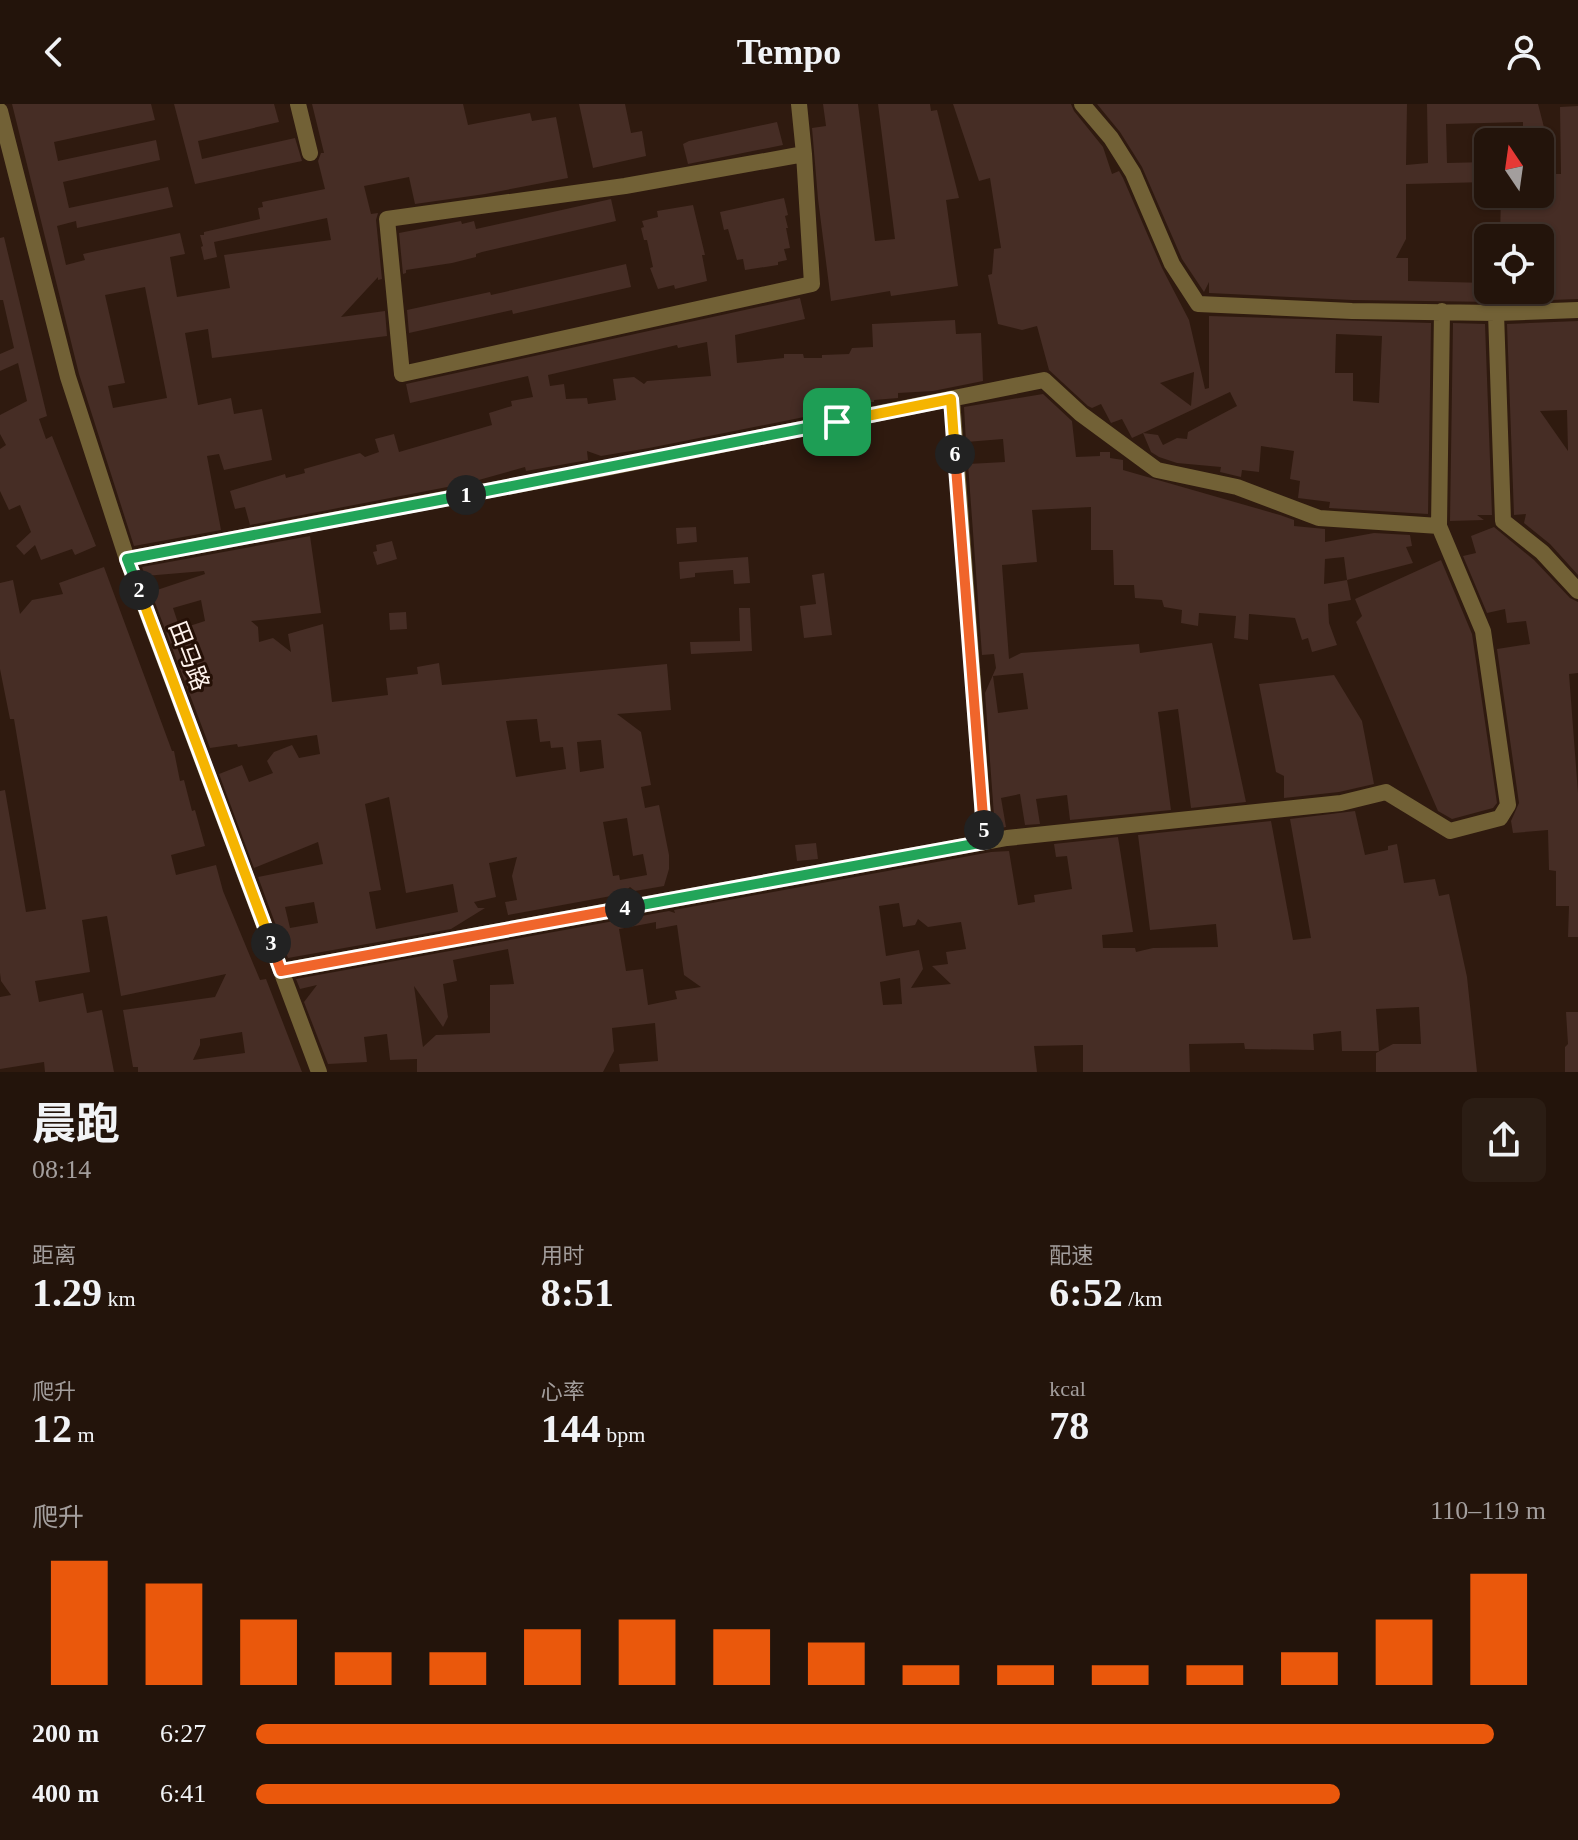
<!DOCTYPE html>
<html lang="zh">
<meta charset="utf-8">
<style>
:root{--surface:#23140b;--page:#2b1d14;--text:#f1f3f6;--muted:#a39e9d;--line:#40332c;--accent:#ea580c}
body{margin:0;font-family:"Times New Roman","Noto Sans SC",serif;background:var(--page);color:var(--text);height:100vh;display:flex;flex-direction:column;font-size:30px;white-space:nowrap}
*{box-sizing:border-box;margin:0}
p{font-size:26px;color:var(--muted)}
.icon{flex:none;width:44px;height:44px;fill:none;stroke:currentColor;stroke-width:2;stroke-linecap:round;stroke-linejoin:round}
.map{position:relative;height:968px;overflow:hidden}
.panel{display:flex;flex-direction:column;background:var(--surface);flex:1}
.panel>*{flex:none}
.needle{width:52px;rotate:347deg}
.tools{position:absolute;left:1474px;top:24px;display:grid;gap:16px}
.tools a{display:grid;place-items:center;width:80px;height:80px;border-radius:12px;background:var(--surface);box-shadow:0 2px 6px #0004,0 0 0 2px var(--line);font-size:40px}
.pin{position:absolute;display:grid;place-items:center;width:68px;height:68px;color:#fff;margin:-34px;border-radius:16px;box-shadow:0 4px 12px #0006}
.km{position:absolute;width:40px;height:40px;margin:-20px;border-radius:50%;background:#222;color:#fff;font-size:22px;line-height:40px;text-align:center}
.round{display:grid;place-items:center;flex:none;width:84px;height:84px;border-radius:12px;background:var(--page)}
.overview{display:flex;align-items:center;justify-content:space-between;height:136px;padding:0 32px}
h1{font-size:44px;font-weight:700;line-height:60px}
.stats{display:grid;grid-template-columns:repeat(3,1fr);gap:12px;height:136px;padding:8px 32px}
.stats div{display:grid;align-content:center}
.stats b{font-size:40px;font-weight:700}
.stats small{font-size:22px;font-weight:400}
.stats p{font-size:22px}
.chart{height:224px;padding:16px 32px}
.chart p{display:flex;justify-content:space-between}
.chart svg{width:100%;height:144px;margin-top:8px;stroke:var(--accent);stroke-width:6}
ul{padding:0 32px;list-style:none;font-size:26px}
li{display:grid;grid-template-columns:128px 96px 1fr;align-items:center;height:60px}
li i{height:20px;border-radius:10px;background:var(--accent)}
header{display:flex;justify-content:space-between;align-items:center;height:104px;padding:0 32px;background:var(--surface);font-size:36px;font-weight:700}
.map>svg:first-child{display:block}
.building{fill:#462d25;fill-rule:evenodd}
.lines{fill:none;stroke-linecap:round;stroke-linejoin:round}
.minor{stroke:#726136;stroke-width:16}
.split-1-casing{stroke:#fff;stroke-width:16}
.split-2-casing{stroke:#fff;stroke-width:16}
.split-3-casing{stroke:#fff;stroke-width:16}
.split-4-casing{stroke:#fff;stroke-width:16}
.split-5-casing{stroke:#fff;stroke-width:16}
.split-6-casing{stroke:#fff;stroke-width:16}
.split-7-casing{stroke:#fff;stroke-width:16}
.split-1{stroke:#22a559;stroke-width:10}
.split-2{stroke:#22a559;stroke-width:10}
.split-3{stroke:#f5b400;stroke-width:10}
.split-4{stroke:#f0652b;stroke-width:10}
.split-5{stroke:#22a559;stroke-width:10}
.split-6{stroke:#f0652b;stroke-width:10}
.split-7{stroke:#f5b400;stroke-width:10}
.labels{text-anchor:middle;stroke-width:6;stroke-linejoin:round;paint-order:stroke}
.street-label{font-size:24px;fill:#fef2ec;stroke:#251006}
</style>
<header><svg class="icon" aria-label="back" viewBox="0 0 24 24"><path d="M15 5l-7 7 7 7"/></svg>Tempo<svg class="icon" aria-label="person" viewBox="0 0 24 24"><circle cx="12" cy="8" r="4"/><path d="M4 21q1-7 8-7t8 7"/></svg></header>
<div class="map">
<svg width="1578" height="968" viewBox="0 0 1578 968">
<rect width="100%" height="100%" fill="#2f1a0f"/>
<path class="building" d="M 12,0 L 151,0 L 155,16 L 54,38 L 58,57 L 156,36 L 160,56 L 63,78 L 69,104 L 168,83 L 173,103 L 77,124 L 76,117 L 57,122 L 66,161 L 85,156 L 83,150 L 180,129 L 185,150 L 170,153 L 177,193 L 230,184 L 224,151 L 331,136 L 327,114 L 214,138 L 217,153 L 204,156 L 201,143 L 203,142 L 200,131 L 204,131 L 204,128 L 260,115 L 258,104 L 263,103 L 262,98 L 325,85 L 318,57 L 321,49 L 324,49 L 312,0 L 463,0 L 468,21 L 530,9 L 532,17 L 556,13 L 568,74 L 485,90 L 415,100 L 409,73 L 364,82 L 371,110 L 378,109 L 376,116 L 382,175 L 378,176 L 378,173 L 341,213 L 385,207 L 387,232 L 212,254 L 208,225 L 185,229 L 198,301 L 231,294 L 234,310 L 262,305 L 272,356 L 224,366 L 219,350 L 207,352 L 221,426 L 134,442 L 79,270 ZM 145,183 L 167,294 L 113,304 L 108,282 L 125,279 L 105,191 Z
M 174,0 L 274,0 L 279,18 L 198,37 L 202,55 L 295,34 L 302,57 L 195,80 Z
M 579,0 L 625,0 L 631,29 L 642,27 L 646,52 L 593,64 Z
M 823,0 L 858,0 L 875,137 L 895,135 L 878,0 L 930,0 L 931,7 L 937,6 L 959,94 L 946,96 L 958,182 L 891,192 L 890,187 L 831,197 L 818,95 L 812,24 L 826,22 Z
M 953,0 L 1071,0 L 1074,7 L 1103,43 L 1112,70 L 1119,67 L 1123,74 L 1162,164 L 1189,216 L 1205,285 L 1209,284 L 1209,212 L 1431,219 L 1428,410 L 1329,404 L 1330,398 L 1298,394 L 1300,377 L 1290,375 L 1294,347 L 1261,342 L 1259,368 L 1242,366 L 1241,373 L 1220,368 L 1221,363 L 1177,359 L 1159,353 L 1151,348 L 1143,329 L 1132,334 L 1122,315 L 1111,319 L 1101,300 L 1092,304 L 1088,302 L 1049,266 L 1037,222 L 1022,226 L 998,220 L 988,171 L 992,170 L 994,145 L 1001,144 L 990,74 L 979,77 ZM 1336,230 L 1382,232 L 1379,299 L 1353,297 L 1353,269 L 1335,269 ZM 1194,268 L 1191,302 L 1160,279 ZM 1230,288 L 1237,302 L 1188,328 L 1187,335 L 1177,334 L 1163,341 L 1158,331 L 1143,329 Z
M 1097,0 L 1407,0 L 1406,61 L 1428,59 L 1427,0 L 1538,0 L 1556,70 L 1561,70 L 1560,3 L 1578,2 L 1578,195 L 1496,198 L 1352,196 L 1209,189 L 1209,178 L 1204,188 L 1182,155 L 1142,63 L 1120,28 ZM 1523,18 L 1523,38 L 1540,38 L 1540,90 L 1501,90 L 1500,134 L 1540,134 L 1540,186 L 1488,186 L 1488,179 L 1408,177 L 1408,154 L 1396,154 L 1406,135 L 1406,80 L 1488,78 L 1488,58 L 1447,59 L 1446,20 Z
M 777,18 L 783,41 L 688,60 L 683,40 L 689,37 Z
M 784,94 L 788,111 L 785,112 L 788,124 L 786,124 L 790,144 L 784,145 L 787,156 L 778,158 L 778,161 L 745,166 L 743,155 L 737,156 L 728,125 L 724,126 L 720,108 Z
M 611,95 L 616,117 L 482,148 L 476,150 L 476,153 L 452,159 L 406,166 L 406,169 L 403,170 L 399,129 L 461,117 L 462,120 L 474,117 L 476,125 Z
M 693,101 L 705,151 L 702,151 L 707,177 L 675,185 L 674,181 L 658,185 L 650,164 L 653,163 L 647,136 L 644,136 L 641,124 L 644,123 L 642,117 L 658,113 L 657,107 Z
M 4,133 L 47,312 L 39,315 L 46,335 L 52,332 L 96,442 L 75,451 L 72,445 L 41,456 L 35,441 L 24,451 L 16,442 L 31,428 L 20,401 L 9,406 L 0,387 L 0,345 L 6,341 L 0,330 L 0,311 L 27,297 L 18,259 L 0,267 L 0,250 L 14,244 L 3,196 L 0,196 L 0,134 Z
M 626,160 L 631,183 L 513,210 L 512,206 L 409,229 L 407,206 L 490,188 L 491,191 Z
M 800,194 L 805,215 L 735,231 L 737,259 L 784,254 L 784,250 L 803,250 L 804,254 L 822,254 L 822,251 L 849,250 L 852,244 L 873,243 L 872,220 L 955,216 L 956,230 L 981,229 L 983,277 L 933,287 L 898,289 L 898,294 L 874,296 L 874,298 L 844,299 L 844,305 L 649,344 L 601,352 L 587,347 L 588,356 L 526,367 L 525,363 L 468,379 L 250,421 L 245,403 L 235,405 L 230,387 L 285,370 L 286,374 L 305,369 L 304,365 L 360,349 L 365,353 L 379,348 L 375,335 L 394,330 L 399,348 L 492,321 L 489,309 L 512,302 L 511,297 L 533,293 L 528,272 L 410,299 L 406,280 ZM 707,238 L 711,272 L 647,277 L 644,280 L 634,273 L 613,275 L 616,296 L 588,300 L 587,294 L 566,295 L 564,280 L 550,282 L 548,271 L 677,241 L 678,244 Z
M 1578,217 L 1578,471 L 1550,440 L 1524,419 L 1526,410 L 1514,411 L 1507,220 ZM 1567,306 L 1568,347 L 1540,307 Z
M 1453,219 L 1485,220 L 1492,411 L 1477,411 L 1484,416 L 1450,417 Z
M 1043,290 L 1072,317 L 1076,353 L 1100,352 L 1100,348 L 1110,348 L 1110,354 L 1123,356 L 1123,366 L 1280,411 L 1294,416 L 1294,422 L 1325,425 L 1325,438 L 1374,429 L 1410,431 L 1412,442 L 1406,443 L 1413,459 L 1347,476 L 1351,496 L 1328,500 L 1329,519 L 1337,541 L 1312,548 L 1308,534 L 1302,536 L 1295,514 L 1249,510 L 1248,536 L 1234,534 L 1236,512 L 1199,509 L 1198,522 L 1181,519 L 1182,506 L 1164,503 L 1162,496 L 1135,494 L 1134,481 L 1114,481 L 1113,446 L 1091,446 L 1091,403 L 1032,406 L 1037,458 L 1002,461 L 1009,555 L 1021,549 L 1139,540 L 1140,549 L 1212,539 L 1246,698 L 1191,704 L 1178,605 L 1158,608 L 1171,706 L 1070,716 L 1067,691 L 1036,695 L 1040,720 L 1025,721 L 1020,690 L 1001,694 L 1006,723 L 995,725 L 985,589 L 996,564 L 994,550 L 982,551 L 968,360 L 1005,358 L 1003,335 L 966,338 L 964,303 ZM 1344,453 L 1347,476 L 1324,480 L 1325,455 ZM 1023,569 L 1028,605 L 998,609 L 993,572 Z
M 696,423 L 697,438 L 677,440 L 676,424 Z
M 1494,423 L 1534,456 L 1570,494 L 1578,498 L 1578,569 L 1569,570 L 1578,689 L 1578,833 L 1568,833 L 1569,802 L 1556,802 L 1556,767 L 1549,766 L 1548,726 L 1513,729 L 1511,717 L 1519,699 L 1497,545 L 1530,540 L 1526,517 L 1507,519 L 1505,505 L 1487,509 L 1463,452 L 1476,449 L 1471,432 Z
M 310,432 L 321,509 L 251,517 L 258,523 L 259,538 L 273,534 L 291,548 L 288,530 L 323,520 L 332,598 L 388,591 L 386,574 L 418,570 L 417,563 L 439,559 L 442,581 L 667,560 L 671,606 L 617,610 L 641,628 L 651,681 L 641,683 L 645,704 L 659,701 L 669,751 L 669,765 L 664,782 L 635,787 L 630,783 L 622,790 L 508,811 L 505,798 L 517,796 L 512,772 L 517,753 L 489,759 L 496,793 L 474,798 L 478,804 L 485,804 L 451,825 L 288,854 L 258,773 L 323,760 L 318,738 L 254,764 L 219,670 L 242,661 L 249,678 L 273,669 L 267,657 L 274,648 L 292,641 L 299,654 L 320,650 L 317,631 L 238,643 L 237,640 L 210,644 L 151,488 L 205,470 L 204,467 L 145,472 L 142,463 ZM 201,496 L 205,517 L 180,525 L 173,504 ZM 537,615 L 540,638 L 550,637 L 551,644 L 563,643 L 566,665 L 516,673 L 506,617 ZM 601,636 L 604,664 L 580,668 L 577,638 ZM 389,693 L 406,789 L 453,780 L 458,808 L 376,825 L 369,788 L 381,786 L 365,700 ZM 627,714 L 633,752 L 643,750 L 647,771 L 620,776 L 619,771 L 613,772 L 603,718 ZM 314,798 L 318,819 L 290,824 L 285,803 Z
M 392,437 L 397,455 L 377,461 L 373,448 L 377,447 L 376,441 Z
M 748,453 L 750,479 L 734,480 L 733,466 L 695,469 L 695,473 L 680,475 L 679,458 Z
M 1441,456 L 1472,530 L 1497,699 L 1493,704 L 1452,715 L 1438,707 L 1356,518 L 1362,512 L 1355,495 Z
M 104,463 L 172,647 L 174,647 L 180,677 L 184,676 L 192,707 L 195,706 L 205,742 L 171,751 L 176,771 L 216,761 L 223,787 L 260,876 L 266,875 L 302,968 L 138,968 L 138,963 L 133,963 L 123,906 L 215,893 L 226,870 L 121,892 L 107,812 L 82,816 L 90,868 L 35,877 L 39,898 L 83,889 L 87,909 L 102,906 L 114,968 L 45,968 L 44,958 L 0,965 L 0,893 L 11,891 L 1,877 L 0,869 L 0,687 L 5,686 L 26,808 L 46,805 L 14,615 L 10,615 L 0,565 L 0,479 L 13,476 L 20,510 L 32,496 L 63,490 L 59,479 ZM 242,928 L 245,949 L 193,956 L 200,941 L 200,935 Z
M 824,469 L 832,531 L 804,534 L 800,502 L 816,500 L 812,471 Z
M 739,504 L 750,504 L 752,547 L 691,550 L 690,538 L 740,537 Z
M 406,508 L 407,525 L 390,526 L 389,509 Z
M 1334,571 L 1362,617 L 1374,680 L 1339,688 L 1284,694 L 1284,672 L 1276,668 L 1259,580 Z
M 1355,707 L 1365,751 L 1388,746 L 1388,742 L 1397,740 L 1404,779 L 1435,775 L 1439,792 L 1449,790 L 1467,873 L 1477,968 L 1376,968 L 1376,949 L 1393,940 L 1421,940 L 1419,903 L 1376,905 L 1379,947 L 1342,947 L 1341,927 L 1313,930 L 1314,946 L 1245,945 L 1244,939 L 1189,940 L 1190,968 L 1083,968 L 1083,941 L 1034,942 L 1037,968 L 620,968 L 619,960 L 658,957 L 655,919 L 612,924 L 614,947 L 603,968 L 417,968 L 417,955 L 390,956 L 387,930 L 364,933 L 367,958 L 328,960 L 304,898 L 317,881 L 300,885 L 296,875 L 669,807 L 675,809 L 674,806 L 991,748 L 1009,747 L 1018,801 L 1035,798 L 1034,791 L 1072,785 L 1067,752 L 1056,753 L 1054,740 L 1118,733 L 1133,828 L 1102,831 L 1103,844 L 1135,844 L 1136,848 L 1153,844 L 1218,843 L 1216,820 L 1150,826 L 1138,731 L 1271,717 L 1293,836 L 1311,834 L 1290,715 ZM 899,799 L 903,823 L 915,821 L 918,815 L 928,823 L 961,818 L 966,845 L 946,848 L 948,860 L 932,862 L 951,880 L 911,884 L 923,865 L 919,846 L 886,852 L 879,802 ZM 656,818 L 656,825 L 677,821 L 684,871 L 701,883 L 675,887 L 677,895 L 648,901 L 643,865 L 626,867 L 619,825 ZM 508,845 L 514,880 L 490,881 L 490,929 L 436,931 L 423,943 L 414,882 L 443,923 L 448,913 L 443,880 L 457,877 L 453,856 ZM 900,874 L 902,900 L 883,901 L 880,878 Z
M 816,739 L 818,755 L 797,757 L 795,741 Z
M 1566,908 L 1578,908 L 1578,968 L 1565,968 L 1565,943 L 1568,940 Z"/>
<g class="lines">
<path class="minor" d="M 298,0 L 310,49
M 799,0 L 804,50 L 812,180 L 402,270 L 387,115 L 625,82 L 804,50
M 1082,0 L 1111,34 L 1133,69 L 1172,160 L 1198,200 L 1352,207 L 1496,209 L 1578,206
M 0,7 L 68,273 L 127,455 L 319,968
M 1496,209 L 1503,417 L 1542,448 L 1578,487
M 952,295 L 985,738
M 127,455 L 607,364 L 1044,276 L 1081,310 L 1157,366 L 1237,383 L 1319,414 L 1439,422
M 281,867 L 1007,734 L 1341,699 L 1386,688 L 1450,727 L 1500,714 L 1508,701 L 1483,527 L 1439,422 L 1442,207"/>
</g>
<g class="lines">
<g class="split-1-casing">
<path id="split-1" d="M 466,391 L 837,318"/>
</g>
<g class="split-2-casing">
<path id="split-2" d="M 139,486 L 127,455 L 466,391"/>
</g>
<g class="split-3-casing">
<path id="split-3" d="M 139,486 L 271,839"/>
</g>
<g class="split-4-casing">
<path id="split-4" d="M 271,839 L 281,867 L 625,804"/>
</g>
<g class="split-5-casing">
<path id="split-5" d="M 625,804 L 985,738 L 984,726"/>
</g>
<g class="split-6-casing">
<path id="split-6" d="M 955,350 L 984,726"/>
</g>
<g class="split-7-casing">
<path id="split-7" d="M 837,318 L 951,295 L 955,350"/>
</g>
<use href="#split-1" class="split-1"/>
<use href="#split-2" class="split-2"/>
<use href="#split-3" class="split-3"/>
<use href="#split-4" class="split-4"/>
<use href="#split-5" class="split-5"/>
<use href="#split-6" class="split-6"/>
<use href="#split-7" class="split-7"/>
</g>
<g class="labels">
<g class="street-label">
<text transform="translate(189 552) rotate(69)" y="8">田马路</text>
</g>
</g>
</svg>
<div class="tools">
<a><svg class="needle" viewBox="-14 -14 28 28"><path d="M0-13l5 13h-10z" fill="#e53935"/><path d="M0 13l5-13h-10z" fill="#a39e9d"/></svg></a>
<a><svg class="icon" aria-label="locate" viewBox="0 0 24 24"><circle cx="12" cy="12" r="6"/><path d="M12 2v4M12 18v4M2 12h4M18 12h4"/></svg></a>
</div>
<div class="pin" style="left:837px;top:318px;background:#1e9e55"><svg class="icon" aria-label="arrive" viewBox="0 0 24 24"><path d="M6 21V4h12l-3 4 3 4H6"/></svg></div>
<b class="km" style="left:466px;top:391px">1</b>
<b class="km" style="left:139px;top:486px">2</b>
<b class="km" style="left:271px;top:839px">3</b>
<b class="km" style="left:625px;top:804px">4</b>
<b class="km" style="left:984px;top:726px">5</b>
<b class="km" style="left:955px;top:350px">6</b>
</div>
<section class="panel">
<div class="overview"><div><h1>晨跑</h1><p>08:14</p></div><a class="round"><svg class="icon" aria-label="share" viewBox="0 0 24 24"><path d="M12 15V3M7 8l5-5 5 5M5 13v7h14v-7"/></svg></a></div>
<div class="stats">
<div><p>距离</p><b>1.29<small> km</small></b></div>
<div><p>用时</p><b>8:51</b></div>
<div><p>配速</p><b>6:52<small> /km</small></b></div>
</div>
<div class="stats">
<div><p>爬升</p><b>12<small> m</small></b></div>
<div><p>心率</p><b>144<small> bpm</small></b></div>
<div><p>kcal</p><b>78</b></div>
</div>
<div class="chart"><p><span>爬升</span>110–119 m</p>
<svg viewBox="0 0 160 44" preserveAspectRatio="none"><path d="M5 44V6M15 44V13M25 44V24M35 44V34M45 44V34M55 44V27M65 44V24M75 44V27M85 44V31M95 44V38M105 44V38M115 44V38M125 44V38M135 44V34M145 44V24M155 44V10"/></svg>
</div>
<ul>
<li><b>200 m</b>6:27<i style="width:96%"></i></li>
<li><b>400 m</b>6:41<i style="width:84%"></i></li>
</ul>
</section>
